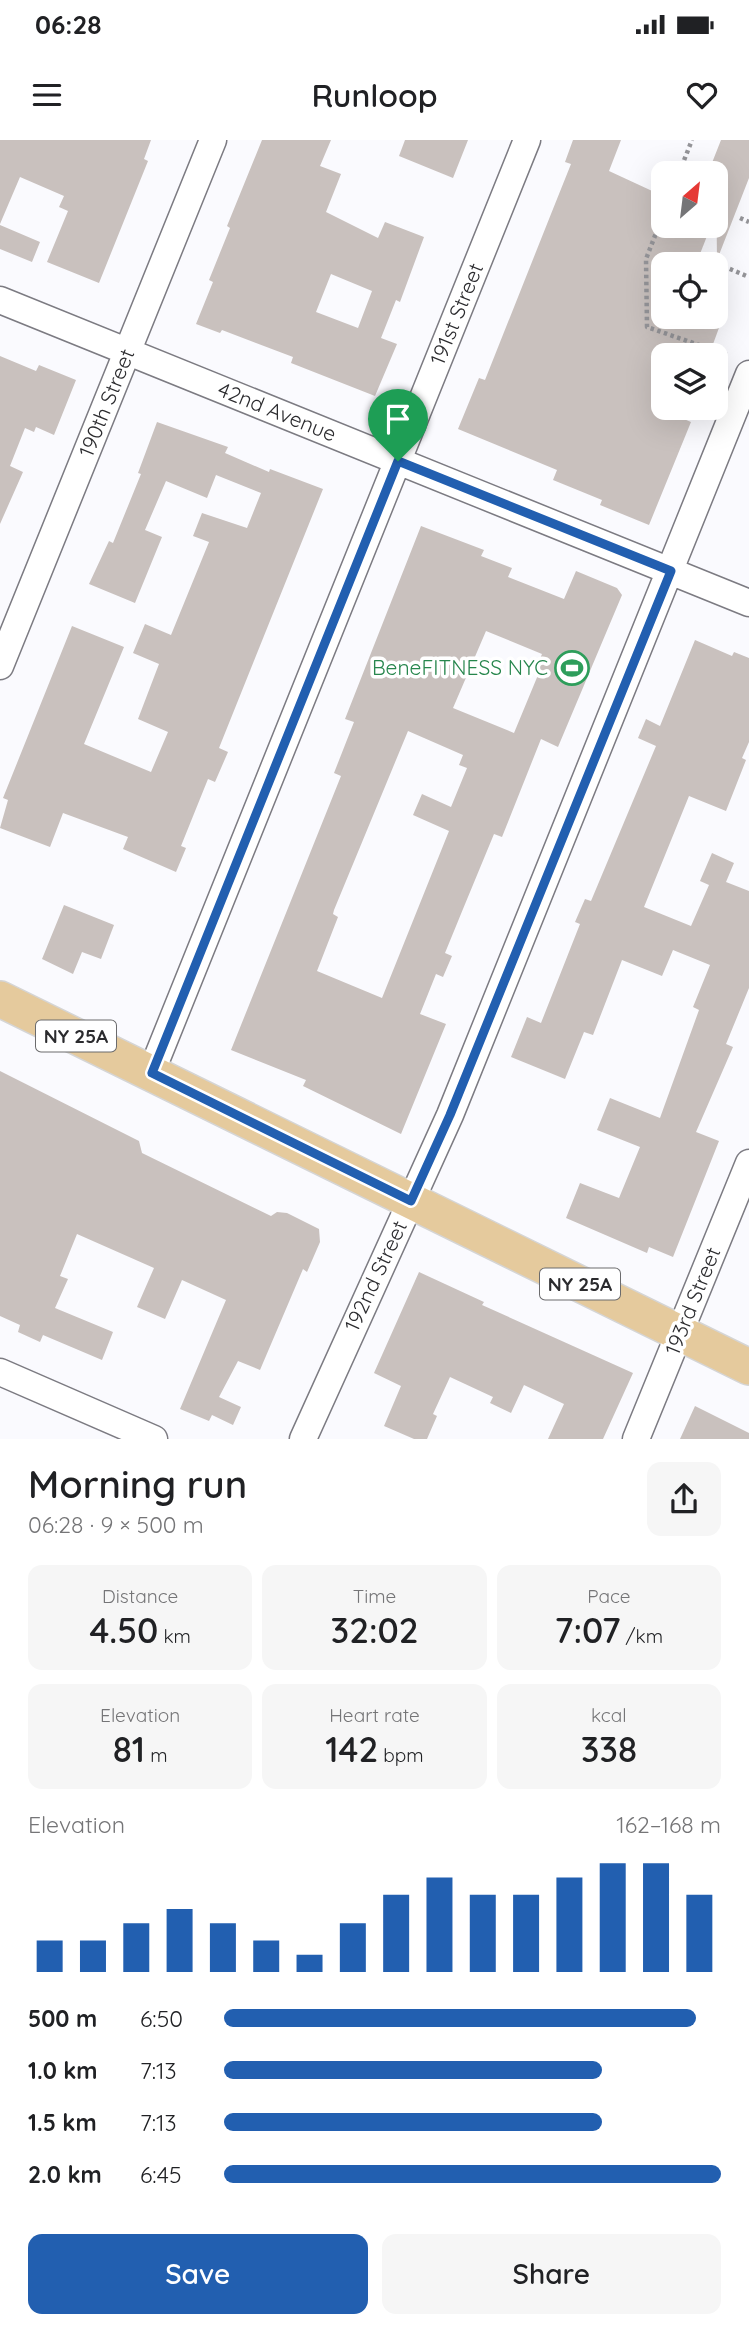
<!DOCTYPE html>
<meta charset="utf-8">
<style>
:root{--surface:#fff;--page:#f6f6f6;--text:#202124;--muted:#757577;--accent:#225fb0}
body{margin:0;font-family:Quicksand,sans-serif;background:var(--page);color:var(--text);height:100vh;display:flex;flex-direction:column;font-size:26px;white-space:nowrap}
*{box-sizing:border-box;margin:0}
p{font-size:23px;color:var(--muted)}
.icon{flex:none;width:38px;height:38px;fill:none;stroke:currentColor;stroke-width:2;stroke-linecap:round;stroke-linejoin:round}
.map{position:relative;height:1299px;overflow:hidden}
.drawer{display:flex;flex-direction:column;background:var(--surface);flex:1}
.drawer>*{flex:none}
.needle{width:46px;rotate:28deg}
.tools{position:absolute;left:651px;top:21px;display:grid;gap:14px}
.tools a{display:grid;place-items:center;width:77px;height:77px;border-radius:14px;background:var(--surface);box-shadow:0 7px 28px #0002;font-size:35px}
.pin{position:absolute;display:grid;place-items:center;width:60px;height:60px;color:#fff;margin:-72px -30px;border-radius:50% 50% 50% 0;rotate:-45deg;box-shadow:0 0 7px #0007}
.pin .icon{rotate:45deg}
.round{display:grid;place-items:center;flex:none;width:74px;height:74px;border-radius:14px;background:var(--page)}
.headline{display:flex;align-items:center;justify-content:space-between;height:119px;padding:0 28px}
h1{font-size:38px;font-weight:600;line-height:52px}
.figures{display:grid;grid-template-columns:repeat(3,1fr);gap:10px;height:119px;padding:7px 28px}
.figures div{display:grid;align-content:center;border-radius:14px;background:var(--page);text-align:center}
.figures b{font-size:35px;font-weight:600}
.figures small{font-size:19px;font-weight:400}
.figures p{font-size:19px}
.chart{height:196px;padding:14px 28px}
.chart p{display:flex;justify-content:space-between}
.chart svg{width:100%;height:126px;margin-top:7px;stroke:var(--accent);stroke-width:6}
.cta{display:flex;gap:14px;margin-top:auto;padding:14px 28px}
.cta a{flex:1;height:80px;border-radius:14px;background:var(--accent);color:#fff;font-size:28px;font-weight:600;line-height:80px;text-align:center}
.cta a+a{background:var(--page);color:var(--text)}
ul{padding:0 28px;list-style:none;font-size:23px}
li{display:grid;grid-template-columns:112px 84px 1fr;align-items:center;height:52px}
li i{height:18px;border-radius:9px;background:var(--accent)}
.status{display:flex;justify-content:space-between;align-items:center;height:49px;padding:0 35px;background:var(--surface);direction:ltr}
.status svg{height:19px;fill:currentColor}
header{display:flex;justify-content:space-between;align-items:center;height:91px;padding:0 28px;background:var(--surface);font-size:32px;font-weight:600}
.map>svg:first-child{display:block}
.building{fill:#c9c1be;fill-rule:evenodd}
.lines{fill:none;stroke-linecap:round;stroke-linejoin:round}
.minor-casing{stroke:#7c7b82;stroke-width:29}
.major-casing{stroke:#d5d5d5;stroke-width:38}
.path{stroke:#959599;stroke-width:4.5;stroke-dasharray:3.5 3.5;stroke-linecap:butt}
.minor{stroke:#fff;stroke-width:26}
.major{stroke:#e5ca9d;stroke-width:35}
.route-casing{stroke:#fff;stroke-width:14}
.route{stroke:#225fb0;stroke-width:9}
.labels{text-anchor:middle;stroke-width:7;stroke-linejoin:round;paint-order:stroke}
.shield{fill:#fff;stroke:#6b6b6d;stroke-width:2}
.shield-label{font-size:19px;font-weight:bold;fill:#2b2b2e}
.street-label{font-size:21px;fill:#2b2b2e;stroke:#fff}
.leisure-label{font-size:21px;fill:#27864d;stroke:#fff;text-anchor:end}
</style>
<div class="status"><b>06:28</b><svg viewBox="0 0 49 12"><path d="M0 12V9h3v3zM5 12V6h3v6zM10 12V3h3v9zM15 12V0h3v12zM26 1h20v11H26zM47 4h2v5h-2z"/></svg></div>
<header><svg class="icon" aria-label="menu" viewBox="0 0 24 24"><path d="M4 6h16M4 12h16M4 18h16"/></svg>Runloop<svg class="icon" aria-label="heart" viewBox="0 0 24 24"><path d="M12 20l-8-8c-3-5 5-10 8-4 3-6 11-1 8 4z"/></svg></header>
<div class="map">
<svg width="749" height="1299" viewBox="0 0 749 1299">
<rect width="100%" height="100%" fill="#fafafe"/>
<path class="building" d="M 0,0 L 151,0 L 144,19 L 148,21 L 99,143 L 47,122 L 68,71 L 59,67 L 64,56 L 20,37 L 0,84 Z
M 262,0 L 331,0 L 320,26 L 341,34 L 326,72 L 378,98 L 385,82 L 424,97 L 400,162 L 396,160 L 381,198 L 397,204 L 375,256 L 291,223 L 293,217 L 222,190 L 220,193 L 196,184 L 213,142 L 209,140 L 230,88 L 227,86 ZM 331,134 L 372,151 L 358,188 L 316,172 Z
M 405,0 L 468,0 L 453,38 L 399,16 Z
M 573,0 L 621,0 L 609,31 L 663,56 L 663,86 L 711,86 L 696,124 L 663,124 L 663,177 L 723,177 L 709,215 L 663,215 L 663,268 L 672,268 L 670,273 L 691,282 L 649,385 L 600,365 L 602,360 L 553,340 L 557,330 L 458,289 L 479,238 L 485,240 L 551,74 L 571,24 L 565,22 Z
M 721,0 L 749,0 L 749,38 L 717,120 L 716,33 L 708,33 Z
M 0,85 L 40,102 L 32,122 L 0,109 Z
M 0,216 L 36,231 L 39,225 L 76,240 L 54,295 L 36,287 L 34,292 L 25,288 L 10,326 L 23,332 L 0,384 Z
M 157,282 L 228,307 L 225,313 L 269,332 L 270,329 L 323,349 L 219,608 L 228,612 L 215,642 L 208,639 L 181,706 L 186,708 L 176,732 L 123,709 L 128,697 L 63,673 L 50,707 L 0,688 L 8,660 L 3,658 L 72,486 L 124,507 L 84,604 L 151,632 L 168,592 L 138,579 L 159,524 L 133,513 L 145,484 L 171,495 L 209,402 L 193,396 L 202,373 L 247,388 L 261,353 L 216,335 L 207,358 L 166,341 L 145,390 L 162,397 L 135,463 L 89,444 L 109,401 L 113,403 L 141,334 L 138,333 Z
M 421,386 L 484,410 L 481,416 L 512,428 L 508,437 L 564,459 L 576,431 L 617,448 L 622,455 L 558,607 L 541,599 L 502,697 L 494,694 L 463,769 L 445,813 L 452,816 L 443,837 L 436,834 L 420,874 L 446,884 L 401,994 L 303,946 L 306,940 L 231,910 L 341,636 L 334,633 L 354,582 L 345,579 ZM 486,491 L 542,514 L 534,533 L 538,535 L 514,593 L 453,568 ZM 408,591 L 463,615 L 459,625 L 467,628 L 451,667 L 422,654 L 413,675 L 449,691 L 382,858 L 317,831 L 338,777 L 333,774 L 334,770 Z
M 695,500 L 732,516 L 734,512 L 749,518 L 749,602 L 742,618 L 746,620 L 726,671 L 689,656 L 644,767 L 691,786 L 709,745 L 700,741 L 712,713 L 734,723 L 726,742 L 749,751 L 749,848 L 726,904 L 733,907 L 696,992 L 719,1001 L 673,1117 L 649,1107 L 647,1113 L 566,1078 L 580,1043 L 619,1058 L 640,1007 L 597,990 L 610,958 L 660,978 L 699,870 L 693,867 L 710,825 L 673,810 L 662,836 L 622,820 L 593,895 L 584,892 L 565,939 L 511,917 L 527,877 L 541,883 L 580,784 L 575,782 L 585,759 L 591,761 L 656,606 L 638,598 L 646,579 L 660,586 Z
M 64,765 L 114,785 L 101,819 L 82,812 L 73,834 L 42,819 Z
M 0,931 L 139,1001 L 142,1013 L 271,1076 L 277,1072 L 287,1073 L 319,1089 L 320,1102 L 307,1132 L 303,1129 L 260,1230 L 238,1221 L 219,1257 L 241,1267 L 233,1285 L 212,1275 L 209,1281 L 180,1269 L 226,1160 L 182,1140 L 165,1179 L 137,1167 L 154,1128 L 77,1094 L 60,1136 L 68,1139 L 55,1168 L 113,1192 L 102,1220 L 43,1195 L 40,1202 L 18,1192 L 20,1185 L 0,1176 Z
M 419,1132 L 484,1162 L 482,1165 L 633,1233 L 603,1299 L 548,1299 L 564,1264 L 524,1245 L 511,1273 L 490,1263 L 493,1257 L 450,1237 L 433,1274 L 437,1276 L 427,1299 L 414,1299 L 384,1286 L 401,1246 L 374,1233 Z
M 695,1266 L 749,1293 L 749,1299 L 680,1299 Z"/>
<g class="lines">
<g class="minor-casing">
<path id="minor" d="M 0,160 L 749,463
M 0,526 L 213,0
M 151,933 L 527,0
M 0,1232 L 154,1299
M 303,1299 L 450,975 L 749,234
M 636,1299 L 749,1023"/>
</g>
<g class="major-casing">
<path id="major" d="M 0,859 L 749,1227"/>
</g>
<path class="path" d="M 679,33 L 692,0
M 663,75 L 646,119 L 647,187 L 728,215
M 740,78 L 749,82
M 704,118 L 749,137"/>
<use href="#minor" class="minor"/>
<use href="#major" class="major"/>
</g>
<g class="lines">
<g class="route-casing">
<path id="route" d="M 398,321 L 671,431 L 450,975 L 411,1061 L 152,933 Z"/>
</g>
<use href="#route" class="route"/>
</g>
<defs>
<g id="stadium-ring" transform="scale(1.75)"><circle r="9.5" fill="#fff" stroke="#2e9e5b" stroke-width="1.5"/><path d="M0-5a6.5 5 0 1 0 0 10a6.5 5 0 1 0 0-10ZM-3.5-1.8h7v3.6h-7Z" fill="#2e9e5b"/></g>
</defs>
<g fill-rule="evenodd">
<use href="#stadium-ring" x="572" y="528"/>
</g>
<g class="labels">
<g class="shield">
<rect x="36" y="880.5" width="80" height="31" rx="5"/>
<rect x="540" y="1128.5" width="80" height="31" rx="5"/>
</g>
<g class="shield-label">
<text x="76" y="903">NY 25A</text>
<text x="580" y="1151">NY 25A</text>
</g>
<g class="street-label">
<text transform="translate(457 174) rotate(-68)" y="7">191st Street</text>
<text transform="translate(107 263) rotate(-68)" y="7">190th Street</text>
<text transform="translate(277 272) rotate(22)" y="7">42nd Avenue</text>
<text transform="translate(376 1136) rotate(-65)" y="7">192nd Street</text>
<text transform="translate(693 1161) rotate(-68)" y="7">193rd Street</text>
</g>
<g class="leisure-label">
<text x="548" y="535">BeneFITNESS NYC</text>
</g>
</g>
</svg>
<div class="tools">
<a><svg class="needle" viewBox="-14 -14 28 28"><path d="M0-13l5 13h-10z" fill="#e53935"/><path d="M0 13l5-13h-10z" fill="#757577"/></svg></a>
<a><svg class="icon" aria-label="locate" viewBox="0 0 24 24"><circle cx="12" cy="12" r="6"/><path d="M12 2v4M12 18v4M2 12h4M18 12h4"/></svg></a>
<a><svg class="icon" aria-label="layers" viewBox="0 0 24 24"><path d="M12 4l9 5-9 5-9-5zM3 14l9 5 9-5"/></svg></a>
</div>
<div class="pin" style="left:398px;top:321px;background:#1e9e55"><svg class="icon" aria-label="arrive" viewBox="0 0 24 24"><path d="M6 21V4h12l-3 4 3 4H6"/></svg></div>
</div>
<section class="drawer">
<div class="headline"><div><h1>Morning run</h1><p>06:28 · 9 × 500 m</p></div><a class="round"><svg class="icon" aria-label="share" viewBox="0 0 24 24"><path d="M12 15V3M7 8l5-5 5 5M5 13v7h14v-7"/></svg></a></div>
<div class="figures">
<div><p>Distance</p><b>4.50<small> km</small></b></div>
<div><p>Time</p><b>32:02</b></div>
<div><p>Pace</p><b>7:07<small> /km</small></b></div>
</div>
<div class="figures">
<div><p>Elevation</p><b>81<small> m</small></b></div>
<div><p>Heart rate</p><b>142<small> bpm</small></b></div>
<div><p>kcal</p><b>338</b></div>
</div>
<div class="chart"><p><span>Elevation</span>162–168 m</p>
<svg viewBox="0 0 160 44" preserveAspectRatio="none"><path d="M5 44V33M15 44V33M25 44V27M35 44V22M45 44V27M55 44V33M65 44V38M75 44V27M85 44V17M95 44V11M105 44V17M115 44V17M125 44V11M135 44V6M145 44V6M155 44V17"/></svg>
</div>
<ul>
<li><b>500 m</b>6:50<i style="width:95%"></i></li>
<li><b>1.0 km</b>7:13<i style="width:76%"></i></li>
<li><b>1.5 km</b>7:13<i style="width:76%"></i></li>
<li><b>2.0 km</b>6:45<i style="width:100%"></i></li>
</ul>
<div class="cta"><a>Save</a><a>Share</a></div>
</section>
